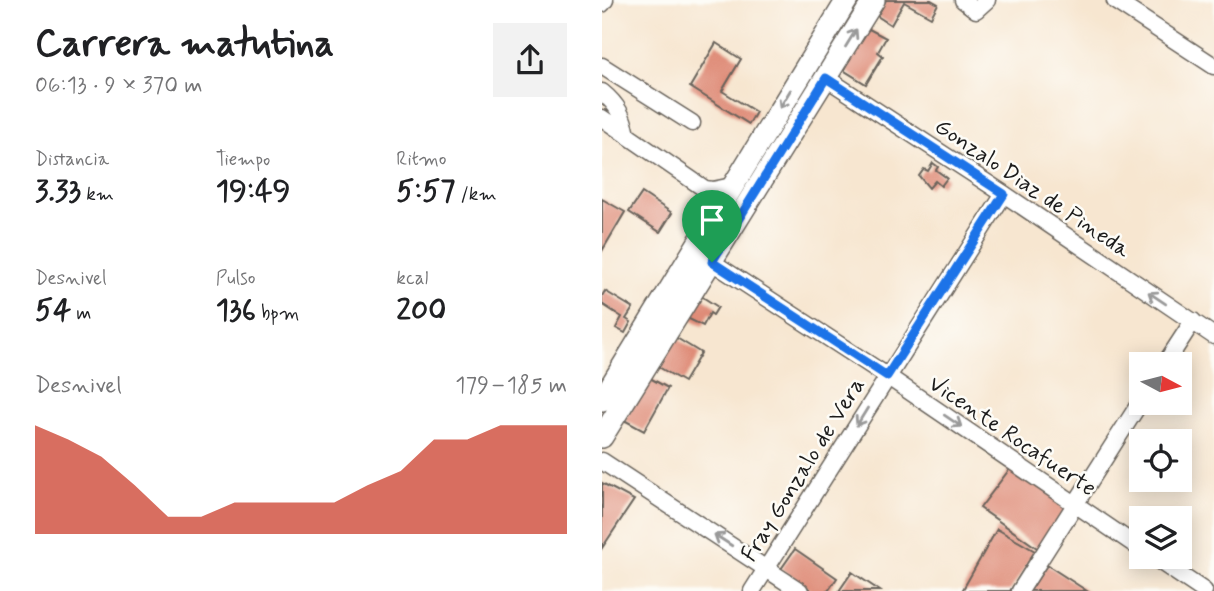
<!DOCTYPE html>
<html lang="es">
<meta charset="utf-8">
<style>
:root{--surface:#fff;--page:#f2f2f2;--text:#202124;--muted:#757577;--accent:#c8321e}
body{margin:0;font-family:Mynerve,sans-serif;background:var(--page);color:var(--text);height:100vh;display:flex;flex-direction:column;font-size:26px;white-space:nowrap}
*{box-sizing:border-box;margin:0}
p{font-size:23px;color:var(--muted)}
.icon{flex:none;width:38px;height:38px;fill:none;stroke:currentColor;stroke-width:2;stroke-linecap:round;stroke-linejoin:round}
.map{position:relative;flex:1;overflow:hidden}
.panel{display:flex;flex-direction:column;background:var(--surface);width:602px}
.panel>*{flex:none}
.needle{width:46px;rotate:97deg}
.controls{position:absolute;left:527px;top:352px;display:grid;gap:14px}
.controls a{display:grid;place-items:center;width:63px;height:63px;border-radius:0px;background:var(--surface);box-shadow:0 4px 18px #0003;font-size:35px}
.pin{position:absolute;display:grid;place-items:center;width:60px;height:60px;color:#fff;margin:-72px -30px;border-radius:50% 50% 50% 0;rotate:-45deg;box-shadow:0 0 7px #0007}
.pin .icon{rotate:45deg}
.round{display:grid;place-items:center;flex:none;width:74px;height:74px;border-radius:0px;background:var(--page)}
.head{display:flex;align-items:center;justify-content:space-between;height:119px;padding:0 35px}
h1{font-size:38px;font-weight:700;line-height:52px}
.figures{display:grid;grid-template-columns:repeat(3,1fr);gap:10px;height:119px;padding:7px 35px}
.figures div{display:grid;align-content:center}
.figures b{font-size:30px;font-weight:700}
.figures small{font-size:19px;font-weight:400}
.figures p{font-size:19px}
.chart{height:196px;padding:14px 35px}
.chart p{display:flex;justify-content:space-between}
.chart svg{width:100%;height:126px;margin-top:7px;fill:var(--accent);opacity:.7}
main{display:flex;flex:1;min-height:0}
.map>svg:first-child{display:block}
.building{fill:#df8c78}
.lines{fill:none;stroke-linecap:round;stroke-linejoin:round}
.minor-casing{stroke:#69635b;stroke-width:19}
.major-casing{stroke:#69635b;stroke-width:24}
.minor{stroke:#fff;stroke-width:16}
.major{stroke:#fff;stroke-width:21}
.oneway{stroke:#999}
.route-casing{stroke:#fff;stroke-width:14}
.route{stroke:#1a73e8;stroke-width:9}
.labels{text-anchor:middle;stroke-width:5;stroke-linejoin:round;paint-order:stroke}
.street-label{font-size:23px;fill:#1c1c1c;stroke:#fdfcf7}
</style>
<main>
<section class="panel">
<div class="head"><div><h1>Carrera matutina</h1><p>06:13 · 9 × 370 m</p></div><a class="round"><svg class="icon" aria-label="share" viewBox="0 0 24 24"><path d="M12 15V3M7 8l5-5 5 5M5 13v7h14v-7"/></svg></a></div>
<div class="figures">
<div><p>Distancia</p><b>3.33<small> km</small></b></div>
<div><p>Tiempo</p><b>19:49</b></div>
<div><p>Ritmo</p><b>5:57<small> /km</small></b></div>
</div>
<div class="figures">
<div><p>Desnivel</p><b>54<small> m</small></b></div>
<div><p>Pulso</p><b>136<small> bpm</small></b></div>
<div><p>kcal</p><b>200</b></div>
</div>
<div class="chart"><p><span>Desnivel</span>179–185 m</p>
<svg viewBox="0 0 160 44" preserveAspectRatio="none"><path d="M0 44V6L10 11L20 17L30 27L40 38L50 38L60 33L70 33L80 33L90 33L100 27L110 22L120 11L130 11L140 6L150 6L160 6V44z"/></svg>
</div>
</section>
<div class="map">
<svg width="612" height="591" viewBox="0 0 612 591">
<rect width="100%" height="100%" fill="#fdfcf7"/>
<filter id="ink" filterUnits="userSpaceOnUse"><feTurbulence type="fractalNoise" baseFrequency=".0143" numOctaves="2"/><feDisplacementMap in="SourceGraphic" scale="14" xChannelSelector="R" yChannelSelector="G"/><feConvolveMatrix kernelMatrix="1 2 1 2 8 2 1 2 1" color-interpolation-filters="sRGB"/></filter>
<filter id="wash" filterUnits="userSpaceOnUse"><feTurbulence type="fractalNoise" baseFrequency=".00686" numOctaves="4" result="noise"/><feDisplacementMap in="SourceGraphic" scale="28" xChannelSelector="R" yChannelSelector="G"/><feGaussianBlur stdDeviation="1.57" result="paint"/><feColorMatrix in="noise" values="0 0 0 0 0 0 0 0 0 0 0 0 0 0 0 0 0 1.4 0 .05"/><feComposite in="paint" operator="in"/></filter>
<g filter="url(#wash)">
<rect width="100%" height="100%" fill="#f7e6d0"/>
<g id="blocks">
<path class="building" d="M 284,0 L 329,0 L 336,4 L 329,17 L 302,2 L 289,25 L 275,16 Z
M 265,28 L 284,38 L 276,52 L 281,56 L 264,84 L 243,71 L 242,67 Z
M 114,43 L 139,59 L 120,91 L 154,112 L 147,124 L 88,87 Z
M 331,163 L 336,167 L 334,170 L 345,178 L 339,186 L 333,181 L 327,188 L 317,176 L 322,169 L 326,171 Z
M 40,193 L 70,213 L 58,232 L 27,212 Z
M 0,199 L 23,212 L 0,251 Z
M 3,291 L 31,308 L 24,319 L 29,322 L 23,333 L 14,328 L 20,317 L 0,304 L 0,296 Z
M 99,296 L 116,307 L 111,315 L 108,313 L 101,326 L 85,318 Z
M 73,337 L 99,353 L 82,382 L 55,366 Z
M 46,377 L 66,388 L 42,431 L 22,420 Z
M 410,466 L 472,504 L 438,550 L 378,508 Z
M 0,483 L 32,500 L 0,548 Z
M 395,529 L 433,551 L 408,591 L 360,591 Z
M 193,549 L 235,578 L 226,591 L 210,591 L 179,569 Z
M 445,565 L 482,589 L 485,591 L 428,591 Z
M 250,572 L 278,591 L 237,591 Z"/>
</g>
</g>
<g filter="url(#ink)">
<use href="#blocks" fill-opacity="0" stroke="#69635b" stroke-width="2"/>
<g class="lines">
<g class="minor-casing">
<path id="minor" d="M 361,0 L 374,10 L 385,0
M 513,1 L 612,66
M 0,4 L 3,0
M 0,66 L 90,123
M 224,78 L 402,194 L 612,336
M 0,92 C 16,105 21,116 25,135
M 0,118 L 103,189 L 111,190 L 130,186
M 105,254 L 110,262 L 285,376 L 539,549
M 563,364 L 591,321
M 0,461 L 198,591
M 550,556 L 602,591
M 150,591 L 402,194
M 418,591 L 539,401"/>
</g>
<g class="major-casing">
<path id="major" d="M 0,400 L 245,0
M 0,437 L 272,0"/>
</g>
<use href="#minor" class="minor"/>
<use href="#major" class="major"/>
</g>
<defs><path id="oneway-shaft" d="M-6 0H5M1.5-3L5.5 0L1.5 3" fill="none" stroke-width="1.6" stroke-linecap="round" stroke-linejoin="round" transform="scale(1.75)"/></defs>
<g class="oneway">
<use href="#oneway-shaft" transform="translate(249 38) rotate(-58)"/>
<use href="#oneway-shaft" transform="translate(183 99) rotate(121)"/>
<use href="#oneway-shaft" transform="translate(555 298) rotate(-146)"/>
<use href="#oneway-shaft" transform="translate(260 417) rotate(122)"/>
<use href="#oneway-shaft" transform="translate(351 421) rotate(34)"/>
<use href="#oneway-shaft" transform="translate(121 540) rotate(-147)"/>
</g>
</g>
<g class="lines" filter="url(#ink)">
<g class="route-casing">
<path id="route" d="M 224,78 L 402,194 L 285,376 L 110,262 Z"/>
</g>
<use href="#route" class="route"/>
</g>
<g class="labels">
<g class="street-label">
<text transform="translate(431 187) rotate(34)" y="8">Gonzalo Diaz de Pineda</text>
<text transform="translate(411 435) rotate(34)" y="8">Vicente Rocafuerte</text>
<text transform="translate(200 469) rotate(-58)" y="8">Fray Gonzalo de Vera</text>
</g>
</g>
</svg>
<div class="controls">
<a><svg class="needle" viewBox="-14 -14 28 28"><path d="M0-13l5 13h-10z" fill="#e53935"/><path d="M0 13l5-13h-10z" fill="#757577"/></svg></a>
<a><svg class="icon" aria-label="locate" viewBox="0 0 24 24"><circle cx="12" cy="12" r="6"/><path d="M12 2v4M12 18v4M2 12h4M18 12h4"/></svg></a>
<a><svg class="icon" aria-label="layers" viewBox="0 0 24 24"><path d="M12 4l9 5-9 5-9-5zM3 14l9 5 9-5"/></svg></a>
</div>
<div class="pin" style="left:110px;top:262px;background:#1e9e55"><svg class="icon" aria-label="arrive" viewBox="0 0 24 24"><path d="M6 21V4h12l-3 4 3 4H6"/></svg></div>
</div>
</main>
